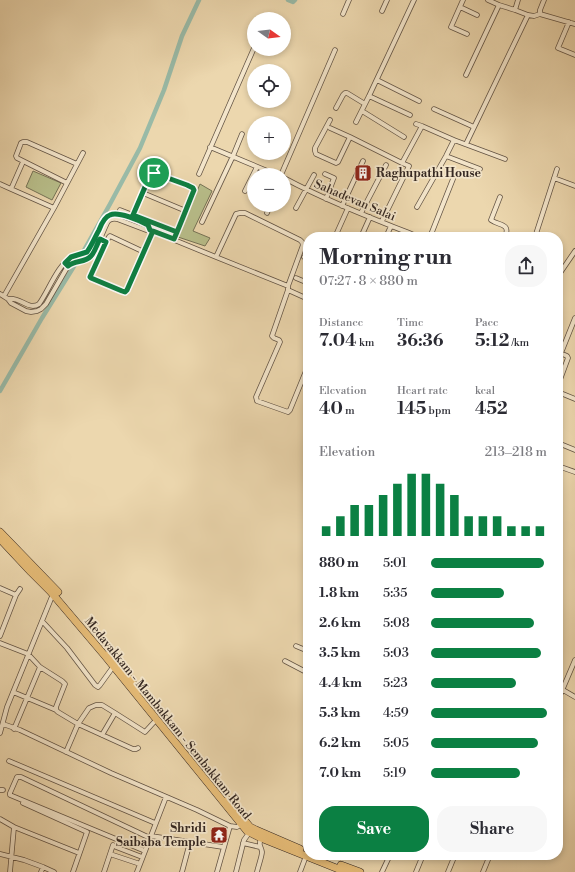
<!DOCTYPE html>
<meta charset="utf-8">
<style>
:root{--surface:#fff;--page:#f7f7f7;--text:#2b2b33;--muted:#7c7c81;--accent:#0b8043}
body{margin:0;font-family:"Libre Bodoni",serif;background:var(--page);color:var(--text);height:100vh;display:flex;flex-direction:column;font-size:15px;white-space:nowrap}
*{box-sizing:border-box;margin:0}
p{font-size:13px;color:var(--muted)}
.icon{flex:none;width:22px;height:22px;fill:none;stroke:currentColor;stroke-width:2;stroke-linecap:round;stroke-linejoin:round}
.map{position:relative;flex:1;overflow:hidden}
.details{position:absolute;left:303px;top:232px;width:260px;height:628px;display:flex;flex-direction:column;background:var(--surface);border-radius:16px;box-shadow:0 2px 6px #0003}
.details>*{flex:none}
.needle{width:26px;rotate:104deg}
.tools{position:absolute;left:247px;top:12px;display:grid;gap:8px}
.tools a{display:grid;place-items:center;width:44px;height:44px;border-radius:50%;background:var(--surface);box-shadow:0 2px 6px #0003;font-size:20px}
.pin{position:absolute;display:grid;place-items:center;width:34px;height:34px;color:#fff;margin:-17px;border:2px solid #fff;border-radius:50%;box-shadow:0 1px 4px #0007}
.round{display:grid;place-items:center;flex:none;width:42px;height:42px;border-radius:16px;background:var(--page)}
.overview{display:flex;align-items:center;justify-content:space-between;height:68px;padding:0 16px}
h1{font-size:22px;font-weight:700;line-height:30px}
.metrics{display:grid;grid-template-columns:repeat(3,1fr);gap:6px;height:68px;padding:4px 16px}
.metrics div{display:grid;align-content:center}
.metrics b{font-size:17px;font-weight:700}
.metrics small{font-size:11px;font-weight:400}
.metrics p{font-size:11px}
.chart{height:112px;padding:8px 16px}
.chart p{display:flex;justify-content:space-between}
.chart svg{width:100%;height:72px;margin-top:4px;stroke:var(--accent);stroke-width:6}
.action{display:flex;gap:8px;margin-top:auto;padding:8px 16px}
.action a{flex:1;height:46px;border-radius:16px;background:var(--accent);color:#fff;font-size:16px;font-weight:700;line-height:46px;text-align:center}
.action a+a{background:var(--page);color:var(--text)}
ul{padding:0 16px;list-style:none;font-size:13px}
li{display:grid;grid-template-columns:64px 48px 1fr;align-items:center;height:30px}
li i{height:10px;border-radius:5px;background:var(--accent)}
.map>svg:first-child{display:block}
.green{fill:#b8be8a;stroke:#767356}
.lines{fill:none;stroke-linecap:round;stroke-linejoin:round}
.canal{stroke:#99baa7;stroke-width:4.5}
.street-casing{stroke:#635445;stroke-width:5.5}
.primary-casing{stroke:#352822;stroke-width:8}
.street{stroke:#f3e5ca;stroke-width:4}
.primary{stroke:#e6bc77;stroke-width:7}
.route-casing{stroke:#fff;stroke-width:8}
.route{stroke:#0b8043;stroke-width:5}
.labels{text-anchor:middle;stroke-width:3.5;stroke-linejoin:round;paint-order:stroke}
.poi-label{font-size:12px;font-weight:bold;fill:#352822;stroke:#f3e5ca;text-anchor:start}
.street-label{font-size:12px;fill:#352822;stroke:#f3e5ca}
</style>
<div class="map">
<svg width="575" height="872" viewBox="0 0 575 872">
<rect width="100%" height="100%" fill="#ecd7ae"/>
<filter id="stains"><feTurbulence type="fractalNoise" baseFrequency=".005" numOctaves="4"/><feColorMatrix values="0 0 0 0 .2 0 0 0 0 .09 0 0 0 0 .02 0 0 0 .5 -.17"/></filter>
<radialGradient id="worn" r=".72"><stop offset=".6" stop-color="#630" stop-opacity="0"/><stop offset="1" stop-color="#630" stop-opacity=".3"/></radialGradient>
<path class="green" d="M 33,171 L 61,183 L 52,200 L 26,187 Z
M 200,184 L 212,191 L 193,231 L 210,238 L 205,246 L 178,237 Z"/>
<g class="lines">
<path class="canal" d="M 288,0 L 293,2 L 295,0
M 83,252 L 110,204 L 140,148 L 164,90 L 182,36 L 199,0
M 0,391 L 42,318 L 76,263"/>
<g class="street-casing">
<path id="street" d="M 463,0 L 451,27 L 467,34
M 488,0 L 499,5
M 518,0 L 515,10 L 528,15 L 534,16 L 540,14 L 575,24
M 460,7 L 477,15
M 382,11 L 387,0
M 343,14 L 349,0
M 540,14 L 540,10 L 544,0
M 267,19 L 267,18
M 569,22 L 558,48 L 575,55
M 466,75 L 499,5 L 515,10
M 377,80 L 419,101
M 369,96 L 410,115
M 336,108 L 343,95 L 345,93 L 347,93 L 365,104
M 434,109 L 474,127
M 362,111 L 404,137
M 330,120 L 315,148 L 315,151 L 316,154 L 336,163 L 338,162 L 350,137 L 402,163 L 422,126 L 454,140 L 505,159
M 356,122 L 369,96 L 414,0
M 416,124 L 422,126
M 330,128 L 350,137
M 466,144 L 528,15
M 210,147 L 277,175
M 446,156 L 480,169
M 22,164 L 11,189 L 54,208
M 199,174 L 254,48
M 325,174 L 334,178 L 326,199
M 281,175 L 335,50
M 284,178 C 327,201 374,219 419,237
M 554,178 L 575,186
M 67,183 L 17,158 L 16,156 L 21,143 L 23,142 L 27,142 L 77,164
M 0,184 L 11,189
M 245,191 L 257,167
M 143,193 L 186,211
M 500,197 L 491,220 C 499,226 511,223 505,237
M 342,206 L 363,161
M 417,207 L 446,156 L 454,140
M 296,208 L 314,175
M 120,210 L 177,232
M 267,213 L 270,205
M 361,213 L 386,165
M 133,215 L 151,173 L 154,173 L 193,188 L 194,190 L 174,239
M 382,221 L 409,166 L 402,163
M 202,222 L 233,156 L 242,134
M 335,237 L 348,208
M 361,237 L 370,217
M 386,237 L 391,226
M 430,237 L 453,179
M 535,237 L 557,169
M 100,239 L 106,242 L 90,277 L 91,278 L 125,292 L 127,290 L 153,231
M 106,242 L 109,237 L 110,236 L 144,252
M 304,257 L 308,259
M 558,276 L 575,251
M 296,278 L 308,283
M 288,286 L 216,257 L 236,214 L 240,213 L 245,213 L 300,240 L 302,242 L 303,245 L 288,286 L 288,290 L 272,336 L 274,338 L 279,340 L 280,342 L 256,397 L 257,401 L 288,412 L 290,410 L 308,366
M 288,290 L 308,299
M 0,294 L 8,299 L 11,303 L 26,311 L 31,312 L 37,311 L 41,309 L 46,304 L 68,266 C 74,260 83,262 89,258 C 95,254 103,231 107,223 C 109,219 112,218 117,219 L 146,230 L 150,230 L 216,257
M 4,296 L 54,208 L 83,153
M 8,299 C 20,296 28,311 39,304 C 48,292 58,264 72,257 C 76,255 82,254 87,252 L 102,223 L 108,216 L 111,214 L 121,215 L 148,225 L 150,230
M 558,352 L 567,356 L 568,358 L 558,385
M 561,353 L 575,318
M 558,392 L 575,399
M 558,443 L 575,450
M 558,466 L 575,472
M 0,588 L 16,595
M 42,621 L 67,648 L 95,685 L 98,687 L 100,685 L 113,667
M 0,636 L 16,595 L 20,589
M 0,643 L 28,654 L 40,667 L 62,681 L 65,684 L 56,707 L 56,710 L 58,712 L 78,724 L 133,749 L 136,749 L 138,748
M 296,646 L 308,651
M 285,661 L 308,673
M 558,687 L 575,697
M 13,692 L 56,710
M 558,700 L 575,660
M 3,724 L 20,730 L 111,773 L 197,810 L 230,826 L 237,827 L 242,824
M 14,729 L 40,667
M 0,733 L 7,707 L 53,594
M 102,735 L 115,713 L 145,732 L 156,720
M 66,752 L 78,724 L 89,708 L 96,705 L 102,705 L 115,713
M 9,761 L 155,823
M 558,784 L 559,785
M 0,790 L 3,790
M 23,803 L 87,832 L 73,872
M 0,819 L 14,827 L 10,872
M 14,827 L 79,853
M 151,836 L 223,847
M 243,843 L 260,847
M 116,847 L 142,857
M 145,851 L 10,795 L 10,793 L 17,777 L 21,777 L 150,838
M 0,854 L 24,860 L 43,867
M 110,854 L 140,864
M 41,872 L 43,867 L 54,872
M 104,872 L 113,845
M 137,872 L 166,797
M 182,872 L 190,842
M 217,872 L 230,826
M 236,872 L 244,840 L 249,833
M 257,872 C 258,867 262,856 262,852 C 261,845 258,847 261,838
M 300,872 L 306,856
M 382,872 L 390,855
M 416,872 L 423,855
M 448,872 L 455,855
M 483,872 L 490,855"/>
</g>
<g class="primary-casing">
<path id="primary" d="M 0,532 L 58,592
M 0,539 L 31,572 L 50,591 L 106,657 L 247,831 L 261,838 L 346,872
M 109,654 L 138,690
M 228,800 L 245,821 L 250,827 L 256,830 L 300,849
M 341,865 L 360,872"/>
</g>
<use href="#street" class="street"/>
<use href="#primary" class="primary"/>
</g>
<g class="lines">
<g class="route-casing">
<path id="route" d="M 154,173 L 187,185 L 193,188 L 194,190 C 187,207 181,223 174,239 L 150,230 L 148,225 C 140,221 118,211 110,215 C 104,217 101,225 99,230 C 95,237 92,245 87,252 L 71,257 L 65,263 L 68,266 C 75,260 85,263 91,256 C 95,252 97,244 100,239 L 106,242 L 90,277 L 91,278 L 122,291 L 125,292 L 127,290 L 153,231 L 174,239 L 177,232 L 133,215 L 151,173 L 154,173"/>
</g>
<use href="#route" class="route"/>
</g>
<defs>
<g id="building-square" transform="scale(0.9)"><rect x="-9" y="-9" width="18" height="18" rx="4" fill="#8f2418" stroke="#f3e5ca"/><path d="M-4-6H4V6H1V3H-1V6H-4ZM-2.5-4.3h1.7v1.8h-1.7ZM.8-4.3h1.7v1.8H.8ZM-2.5-1h1.7V.8h-1.7ZM.8-1h1.7V.8H.8Z" fill="#fff"/></g>
<g id="temple-square" transform="scale(0.9)"><rect x="-9" y="-9" width="18" height="18" rx="4" fill="#8f2418" stroke="#f3e5ca"/><path d="M0-6L5-2H3V0L6.5 2.5H4V6H1.5V3h-3V6H-4V2.5H-6.5L-3 0V-2H-5Z" fill="#fff"/></g>
</defs>
<g fill-rule="evenodd">
<use href="#building-square" x="363" y="173"/>
<use href="#temple-square" x="219" y="835"/>
</g>
<g class="labels">
<g class="poi-label">
<text x="376" y="177">Raghupathi House</text>
<text x="206" y="832" text-anchor="end">Shridi<tspan x="206" dy="14">Saibaba Temple</tspan></text>
</g>
<g class="street-label">
<text transform="translate(355 200) rotate(23)" y="4">Sahadevan Salai</text>
<text transform="translate(168 718) rotate(51)" y="4">Medavakkam - Mambakkam - Sembakkam Road</text>
</g>
</g>
<rect width="100%" height="100%" filter="url(#stains)"/>
<rect width="100%" height="100%" fill="url(#worn)"/>
</svg>
<div class="tools">
<a><svg class="needle" viewBox="-14 -14 28 28"><path d="M0-13l5 13h-10z" fill="#e53935"/><path d="M0 13l5-13h-10z" fill="#7c7c81"/></svg></a>
<a><svg class="icon" aria-label="locate" viewBox="0 0 24 24"><circle cx="12" cy="12" r="6"/><path d="M12 2v4M12 18v4M2 12h4M18 12h4"/></svg></a>
<a>+</a>
<a>−</a>
</div>
<div class="pin" style="left:154px;top:173px;background:#1e9e55"><svg class="icon" aria-label="arrive" viewBox="0 0 24 24"><path d="M6 21V4h12l-3 4 3 4H6"/></svg></div>
<section class="details">
<div class="overview"><div><h1>Morning run</h1><p>07:27 · 8 × 880 m</p></div><a class="round"><svg class="icon" aria-label="share" viewBox="0 0 24 24"><path d="M12 15V3M7 8l5-5 5 5M5 13v7h14v-7"/></svg></a></div>
<div class="metrics">
<div><p>Distance</p><b>7.04<small> km</small></b></div>
<div><p>Time</p><b>36:36</b></div>
<div><p>Pace</p><b>5:12<small> /km</small></b></div>
</div>
<div class="metrics">
<div><p>Elevation</p><b>40<small> m</small></b></div>
<div><p>Heart rate</p><b>145<small> bpm</small></b></div>
<div><p>kcal</p><b>452</b></div>
</div>
<div class="chart"><p><span>Elevation</span>213–218 m</p>
<svg viewBox="0 0 160 44" preserveAspectRatio="none"><path d="M5 44V38M15 44V32M25 44V25M35 44V25M45 44V19M55 44V12M65 44V6M75 44V6M85 44V12M95 44V19M105 44V32M115 44V32M125 44V32M135 44V38M145 44V38M155 44V38"/></svg>
</div>
<ul>
<li><b>880 m</b>5:01<i style="width:97%"></i></li>
<li><b>1.8 km</b>5:35<i style="width:63%"></i></li>
<li><b>2.6 km</b>5:08<i style="width:89%"></i></li>
<li><b>3.5 km</b>5:03<i style="width:95%"></i></li>
<li><b>4.4 km</b>5:23<i style="width:73%"></i></li>
<li><b>5.3 km</b>4:59<i style="width:100%"></i></li>
<li><b>6.2 km</b>5:05<i style="width:92%"></i></li>
<li><b>7.0 km</b>5:19<i style="width:77%"></i></li>
</ul>
<div class="action"><a>Save</a><a>Share</a></div>
</section>
</div>
